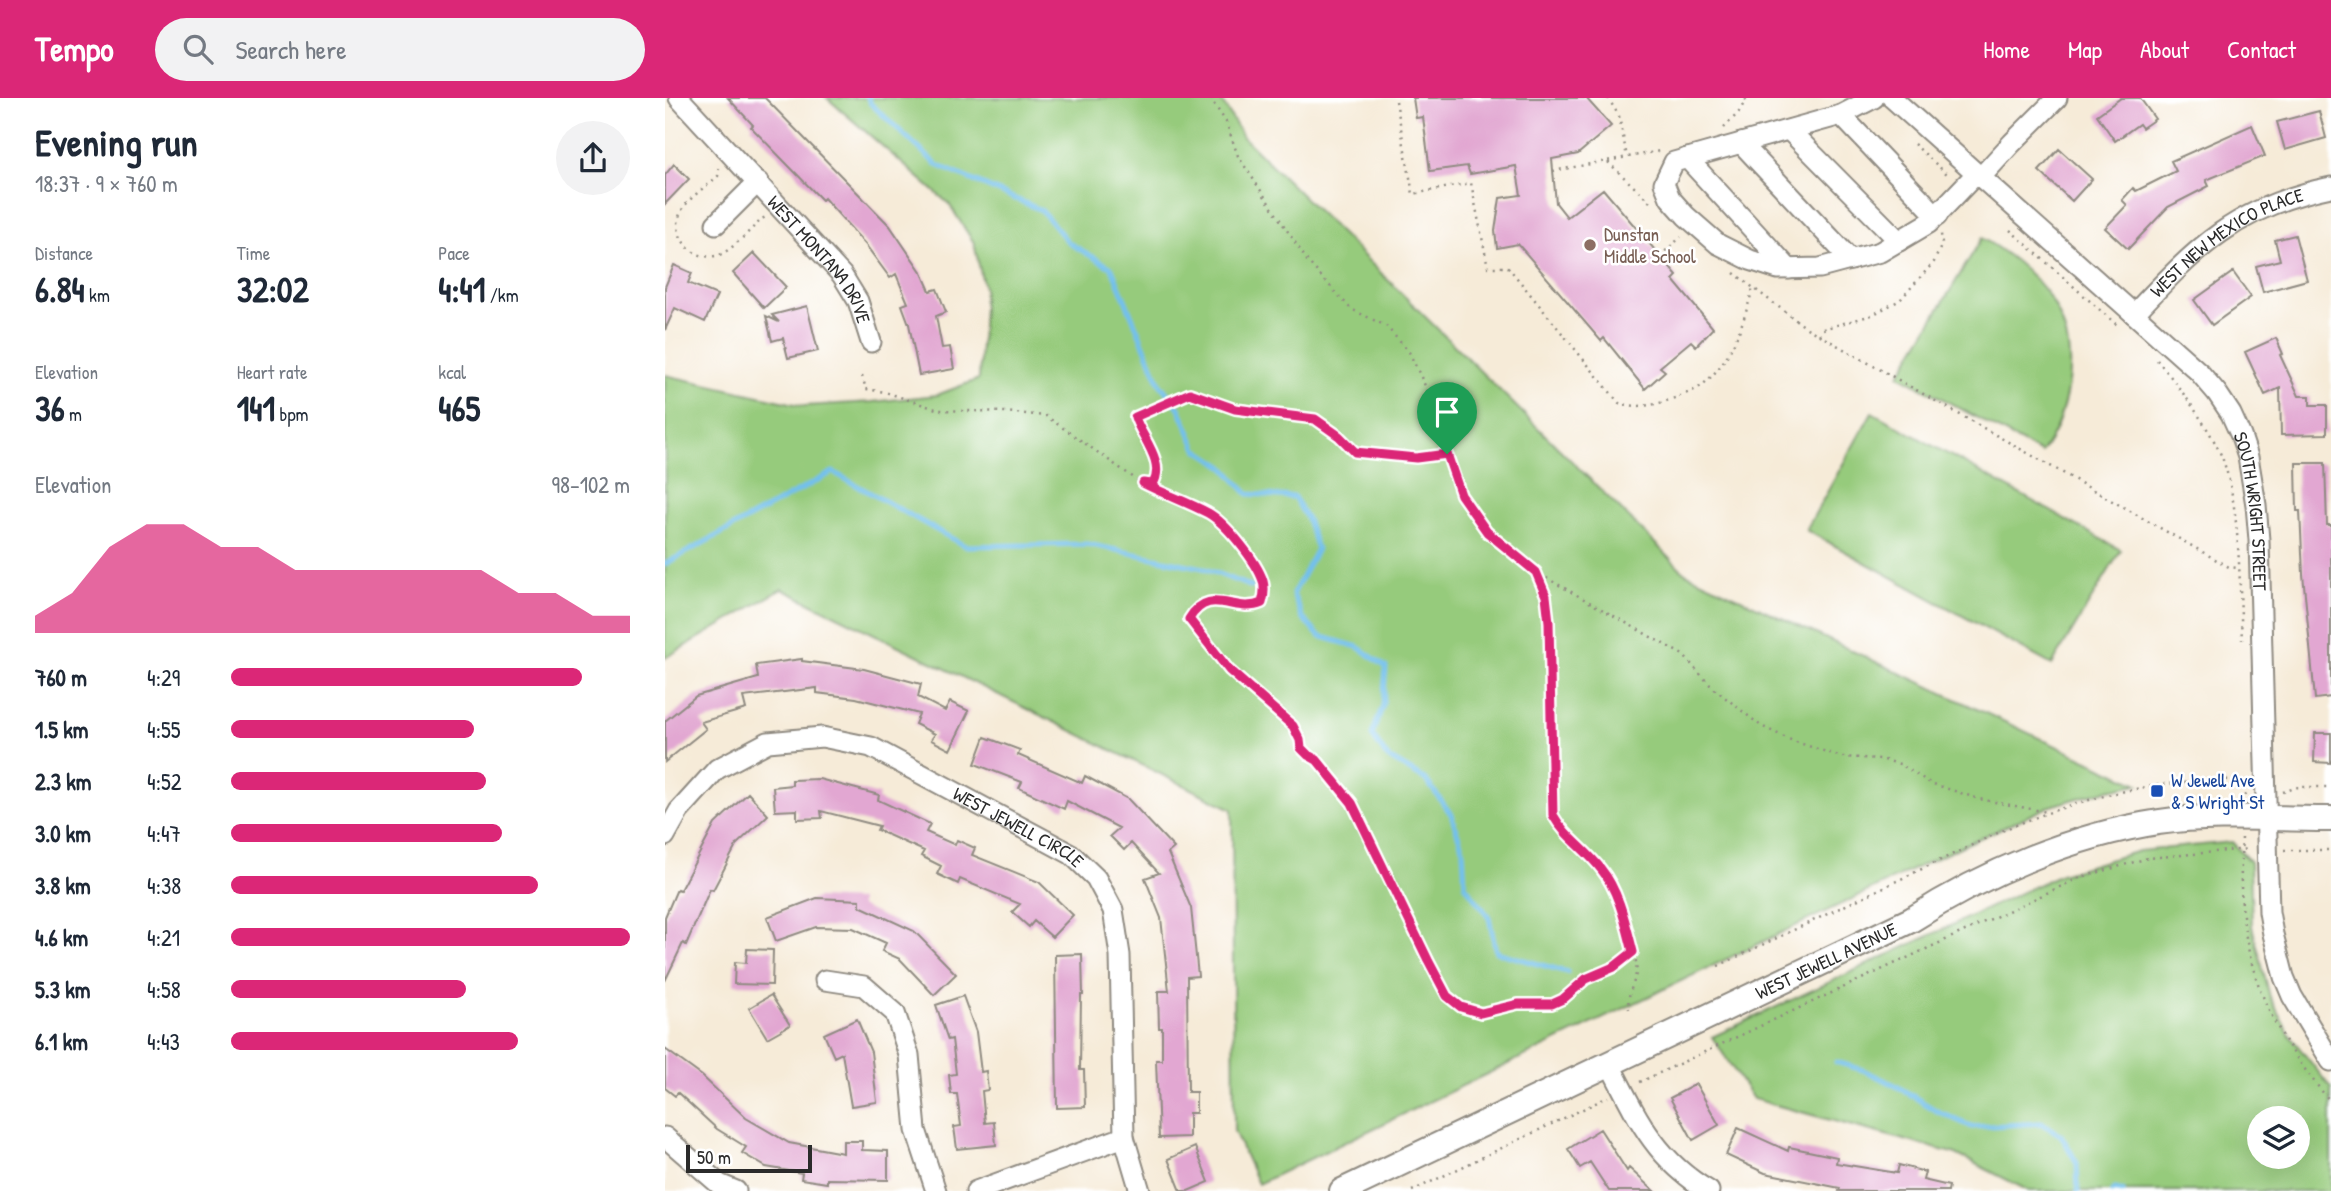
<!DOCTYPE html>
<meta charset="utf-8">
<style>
:root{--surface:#fff;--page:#f2f2f3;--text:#1f2937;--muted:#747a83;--accent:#db2777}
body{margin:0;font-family:"Patrick Hand",sans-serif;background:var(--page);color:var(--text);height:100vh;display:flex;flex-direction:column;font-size:26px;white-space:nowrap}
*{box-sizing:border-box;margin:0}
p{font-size:23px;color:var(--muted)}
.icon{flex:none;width:38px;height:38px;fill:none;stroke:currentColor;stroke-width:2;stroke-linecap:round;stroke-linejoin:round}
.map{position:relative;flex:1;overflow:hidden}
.details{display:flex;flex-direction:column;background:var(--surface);width:665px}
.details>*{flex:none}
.fabs{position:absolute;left:1582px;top:1008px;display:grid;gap:14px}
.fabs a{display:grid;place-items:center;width:63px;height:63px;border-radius:50%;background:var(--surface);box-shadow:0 7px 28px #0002;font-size:35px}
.scale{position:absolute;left:21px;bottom:18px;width:126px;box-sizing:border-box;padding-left:7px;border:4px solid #2b2b2b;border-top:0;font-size:19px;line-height:24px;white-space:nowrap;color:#2b2b2b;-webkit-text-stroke:5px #fff;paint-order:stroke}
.pin{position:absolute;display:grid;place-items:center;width:60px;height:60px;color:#fff;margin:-72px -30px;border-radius:50% 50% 50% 0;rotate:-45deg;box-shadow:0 0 7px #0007}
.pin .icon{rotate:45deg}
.round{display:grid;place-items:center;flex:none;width:74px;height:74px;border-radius:37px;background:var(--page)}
.summary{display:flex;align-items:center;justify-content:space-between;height:119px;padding:0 35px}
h1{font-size:38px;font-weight:800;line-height:52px}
.stats{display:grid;grid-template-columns:repeat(3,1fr);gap:10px;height:119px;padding:7px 35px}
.stats div{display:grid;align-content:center}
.stats b{font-size:35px;font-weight:800}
.stats small{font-size:19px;font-weight:400}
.stats p{font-size:19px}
.chart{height:196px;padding:14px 35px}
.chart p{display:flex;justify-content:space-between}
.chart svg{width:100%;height:126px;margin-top:7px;fill:var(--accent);opacity:.7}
ul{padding:0 35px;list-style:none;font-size:23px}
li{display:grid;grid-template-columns:112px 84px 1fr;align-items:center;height:52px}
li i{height:18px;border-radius:9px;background:var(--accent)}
header{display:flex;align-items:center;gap:42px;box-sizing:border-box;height:98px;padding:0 35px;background:var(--accent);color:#fff}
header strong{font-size:33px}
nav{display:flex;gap:38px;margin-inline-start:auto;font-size:24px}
.search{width:490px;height:63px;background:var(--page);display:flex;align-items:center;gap:18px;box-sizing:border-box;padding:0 24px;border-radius:38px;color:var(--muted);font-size:26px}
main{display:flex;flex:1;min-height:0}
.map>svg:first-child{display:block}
.green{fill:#96cb7c;stroke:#607b54;stroke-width:2;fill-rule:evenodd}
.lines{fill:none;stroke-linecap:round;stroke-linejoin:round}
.stream{stroke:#72c0ed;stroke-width:5}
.building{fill:#e2a7d2}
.minor-casing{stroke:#908b82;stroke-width:23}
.major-casing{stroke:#908b82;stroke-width:28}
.path{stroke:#908b82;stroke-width:2.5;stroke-dasharray:2 5;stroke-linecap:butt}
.minor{stroke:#fff;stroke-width:19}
.major{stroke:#fff;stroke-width:24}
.route-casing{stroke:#fff;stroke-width:14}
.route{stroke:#db2777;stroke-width:9}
.education-dot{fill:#8d6e63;stroke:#fff;stroke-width:2.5}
.transit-dot{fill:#1a4fb4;stroke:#fff;stroke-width:2.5}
.labels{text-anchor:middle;stroke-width:5;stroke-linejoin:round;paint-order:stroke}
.education-label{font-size:19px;fill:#785e54;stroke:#fff;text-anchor:start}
.street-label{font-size:19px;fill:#2b2b2b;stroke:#fff}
.transit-label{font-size:19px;fill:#164399;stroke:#fff;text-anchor:start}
</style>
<header>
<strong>Tempo</strong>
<div class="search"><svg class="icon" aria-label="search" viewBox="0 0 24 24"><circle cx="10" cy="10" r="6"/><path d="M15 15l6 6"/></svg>Search here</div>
<nav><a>Home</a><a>Map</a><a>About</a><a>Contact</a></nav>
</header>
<main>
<section class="details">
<div class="summary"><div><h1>Evening run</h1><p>18:37 · 9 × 760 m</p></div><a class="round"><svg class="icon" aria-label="share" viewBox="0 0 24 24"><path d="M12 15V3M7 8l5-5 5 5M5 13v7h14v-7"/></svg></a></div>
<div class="stats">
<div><p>Distance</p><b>6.84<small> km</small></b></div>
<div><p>Time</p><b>32:02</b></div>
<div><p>Pace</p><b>4:41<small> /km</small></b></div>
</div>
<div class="stats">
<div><p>Elevation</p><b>36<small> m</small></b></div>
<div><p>Heart rate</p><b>141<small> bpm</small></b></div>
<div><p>kcal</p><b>465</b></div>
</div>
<div class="chart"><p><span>Elevation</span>98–102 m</p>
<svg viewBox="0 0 160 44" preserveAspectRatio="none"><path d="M0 44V38L10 30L20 14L30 6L40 6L50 14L60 14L70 22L80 22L90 22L100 22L110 22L120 22L130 30L140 30L150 38L160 38V44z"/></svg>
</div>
<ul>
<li><b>760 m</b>4:29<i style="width:88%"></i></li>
<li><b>1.5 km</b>4:55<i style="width:61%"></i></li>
<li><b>2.3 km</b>4:52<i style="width:64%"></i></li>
<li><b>3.0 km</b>4:47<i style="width:68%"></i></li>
<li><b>3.8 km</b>4:38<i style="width:77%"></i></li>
<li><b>4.6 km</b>4:21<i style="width:100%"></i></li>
<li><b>5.3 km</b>4:58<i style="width:59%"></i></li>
<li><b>6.1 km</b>4:43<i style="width:72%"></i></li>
</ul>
</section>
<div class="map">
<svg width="1666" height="1093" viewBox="0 0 1666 1093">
<rect width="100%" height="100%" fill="#fff"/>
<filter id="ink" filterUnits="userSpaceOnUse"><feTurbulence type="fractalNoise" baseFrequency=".0143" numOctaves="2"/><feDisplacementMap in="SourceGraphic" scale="14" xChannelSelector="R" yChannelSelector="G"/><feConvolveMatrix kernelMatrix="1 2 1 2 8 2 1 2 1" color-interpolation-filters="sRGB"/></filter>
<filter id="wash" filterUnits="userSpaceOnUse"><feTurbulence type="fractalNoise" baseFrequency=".00686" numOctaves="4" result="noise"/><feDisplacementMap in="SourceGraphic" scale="28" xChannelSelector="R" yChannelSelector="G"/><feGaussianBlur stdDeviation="1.57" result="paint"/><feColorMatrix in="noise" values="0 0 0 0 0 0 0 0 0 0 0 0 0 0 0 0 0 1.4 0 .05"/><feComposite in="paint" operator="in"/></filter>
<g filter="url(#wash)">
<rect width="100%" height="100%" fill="#f6ebd8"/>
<path class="green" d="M 162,0 L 555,0 L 578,39 L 1020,475 L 1473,686 L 1434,694 L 1383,709 L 1295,749 L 593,1086 L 569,1033 L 567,711 L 117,491 L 0,560 L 0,277 L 139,308 L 207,304 L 272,297 L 314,281 L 319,190 L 309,145 L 284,106 Z
M 1317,140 C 1378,176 1416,223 1401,297 C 1396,319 1390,337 1376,355 L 1234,277 Z
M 1207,314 L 1456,452 L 1387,567 L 1141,432 Z
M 1567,744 L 1585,764 L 1587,828 L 1605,899 L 1626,939 L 1666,990 L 1666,1093 L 1364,1093 L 1291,1056 L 1088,1001 L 1047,939 L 1396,776 L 1474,753 ZM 1594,1020 L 1633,1020 L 1633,1059 L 1594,1059 Z"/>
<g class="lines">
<path class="stream" d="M 203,0 L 206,6 L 272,67 L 376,112 L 404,145 L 447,170 L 495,286 L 514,310 L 532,351 L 558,368 L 583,396 L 629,399 L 642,421 L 652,451 L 628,496 L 637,519 L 654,538 L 693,549 L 721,569 L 718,607 L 707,637 L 722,659 L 761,682 L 786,716 L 798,752 L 800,787 L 824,819 L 831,854 L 902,874
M 0,466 L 168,374 L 300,448 L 422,446 L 538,470 L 587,489
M 1171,964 L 1198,972 L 1228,986 L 1272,1013 L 1307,1029 L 1376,1025 L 1396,1037 L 1412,1065 L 1413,1093
M 1447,1093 L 1450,1091 L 1458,1093"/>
</g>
<g id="blocks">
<path class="building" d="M 63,0 L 100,0 L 225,128 L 257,175 L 265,193 L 272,191 L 281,214 L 271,218 L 277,250 L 285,249 L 289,271 L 254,277 L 244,226 L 237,207 L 243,205 L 231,176 L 225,180 L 200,146 L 159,100 L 157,102 L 120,64 L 86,29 L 88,27 Z
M 748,0 L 921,0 L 946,28 L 913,56 L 887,61 L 891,105 L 902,119 L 938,91 L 1012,178 L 1008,182 L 1048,230 L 1031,248 L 1026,243 L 995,269 L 1000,273 L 980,291 L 939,240 L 936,243 L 853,146 L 832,150 L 830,133 L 835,100 L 856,97 L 851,68 L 805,76 L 802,68 L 765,73 L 758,19 L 751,20 Z
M 1456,0 L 1475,0 L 1490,21 L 1477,30 L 1474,26 L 1450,43 L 1432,17 Z
M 1654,13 L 1661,40 L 1620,52 L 1612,24 Z
M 1587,27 L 1600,58 L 1541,82 L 1544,88 L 1503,109 L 1463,151 L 1440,130 L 1462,107 L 1457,102 L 1468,90 L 1471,93 L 1511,73 L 1506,63 Z
M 1394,51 L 1427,81 L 1407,103 L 1374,73 Z
M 9,66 L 24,81 L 0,106 L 0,77 Z
M 1630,137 L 1642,182 L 1598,194 L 1591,168 L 1615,162 L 1610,142 Z
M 89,155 L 121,189 L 99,210 L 68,175 Z
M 9,167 L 27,175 L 23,185 L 52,197 L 40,224 L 10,210 L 0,232 L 0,189 Z
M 1568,174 L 1586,199 L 1547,227 L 1529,202 Z
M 142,208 L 153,253 L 123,260 L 118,240 L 107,243 L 101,218 L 114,224 L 107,217 Z
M 1611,240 L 1618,256 L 1615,257 L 1634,298 L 1645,298 L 1645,307 L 1662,307 L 1662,336 L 1616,337 L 1615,290 L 1600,297 L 1580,254 Z
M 1631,365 L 1660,365 L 1662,427 L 1666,427 L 1666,599 L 1650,601 L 1638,476 L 1635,413 L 1632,413 Z
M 137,561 L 137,563 L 199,571 L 256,586 L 253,599 L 280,613 L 285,604 L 304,613 L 285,652 L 266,642 L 270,636 L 250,626 L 254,616 L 191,600 L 152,595 L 152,590 L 78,599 L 81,611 L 36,624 L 41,631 L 0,664 L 0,623 L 31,598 L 93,580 L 91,567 Z
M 1650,635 L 1666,635 L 1666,665 L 1649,664 Z
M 320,639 L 355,652 L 353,657 L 417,685 L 420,678 L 463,701 L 509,750 L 503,755 L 526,810 L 533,878 L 522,879 L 523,994 L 531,994 L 531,1015 L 524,1015 L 524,1039 L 494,1040 L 491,962 L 497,962 L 497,930 L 494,930 L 493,893 L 504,893 L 496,820 L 480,780 L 494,775 L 466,745 L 459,752 L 445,738 L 454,730 L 402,703 L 399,711 L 354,690 L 357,684 L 310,666 Z
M 154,681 L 214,697 L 213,702 L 265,726 L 261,734 L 290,747 L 292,742 L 310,750 L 307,757 L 374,784 L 408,817 L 387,839 L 369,823 L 364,829 L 347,814 L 355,806 L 295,781 L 293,786 L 272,776 L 276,768 L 256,758 L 259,753 L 212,732 L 214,728 L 156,713 L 157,720 L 132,721 L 132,712 L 110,713 L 108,689 L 127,687 L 127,682 Z
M 83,695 L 103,717 L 72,746 L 48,792 L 45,791 L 21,847 L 18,845 L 0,883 L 0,819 L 12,791 L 15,792 L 50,726 Z
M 152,800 L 195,802 L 195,808 L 249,833 L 291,876 L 269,897 L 235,861 L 217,853 L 221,845 L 188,830 L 151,829 L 111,843 L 102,819 Z
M 82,851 L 108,852 L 107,887 L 69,886 L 70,864 L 81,865 Z
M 417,856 L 418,897 L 416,897 L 415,972 L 419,972 L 420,1009 L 392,1010 L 390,857 Z
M 106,897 L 125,927 L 102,940 L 84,910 Z
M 298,898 L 311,934 L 316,974 L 321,973 L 323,992 L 317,993 L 320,1025 L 329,1024 L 331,1047 L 292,1051 L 289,1029 L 296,1028 L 292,996 L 286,996 L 284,977 L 291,976 L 287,941 L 283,942 L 271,907 Z
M 192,921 L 206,954 L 212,1004 L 186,1008 L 177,955 L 169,959 L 159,936 Z
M 0,951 L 37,978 L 81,1020 L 124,1045 L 178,1055 L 178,1043 L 197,1043 L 197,1052 L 223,1053 L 223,1082 L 162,1081 L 162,1085 L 136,1081 L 137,1075 L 101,1069 L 77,1055 L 81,1049 L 52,1031 L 13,995 L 10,998 L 0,990 Z
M 1031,986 L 1054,1027 L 1028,1042 L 1005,1000 Z
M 1073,1030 L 1123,1053 L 1124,1049 L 1172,1059 L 1171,1065 L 1232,1075 L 1234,1067 L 1260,1074 L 1258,1082 L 1284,1088 L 1283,1093 L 1174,1093 L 1175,1090 L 1100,1075 L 1061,1057 Z
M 935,1031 L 962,1073 L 964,1070 L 989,1093 L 944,1093 L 925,1064 L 915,1070 L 903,1051 Z
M 530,1049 L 544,1084 L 523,1093 L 516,1093 L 503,1061 Z"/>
</g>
</g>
<g filter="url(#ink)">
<use href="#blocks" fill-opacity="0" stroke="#908b82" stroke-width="2"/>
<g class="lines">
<g class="minor-casing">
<g id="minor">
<path id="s1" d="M 14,0 L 177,177 L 193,203 L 206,244"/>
<path d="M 1209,0 L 1176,17 L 1009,64 L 999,85 L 1005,100 L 1021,118 L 1053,146 L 1085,162 L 1113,171 L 1155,170 L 1215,154 L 1264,125 L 1311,76"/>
<path id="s2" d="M 1227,0 L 1534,274 L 1552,295 L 1566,316 L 1576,338 L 1583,359 L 1591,407 L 1594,442 L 1604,814 L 1608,836 L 1619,879 L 1627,898 L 1666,963"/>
<path d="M 1176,17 L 1272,118"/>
<path d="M 1124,32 L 1234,143"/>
<path d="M 1076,45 L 1186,162"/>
<path d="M 1022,60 L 1124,171"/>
<path d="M 1315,80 L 1347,45 L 1392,0"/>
<path d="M 51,126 L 93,84"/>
<path id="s3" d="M 1469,216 C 1532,149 1572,108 1666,89"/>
<path id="s4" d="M 0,738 L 14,713 L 52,671 L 103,644 L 157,639 L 206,649 L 406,756 L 431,780 L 448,812 L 455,857 L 459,1039 L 475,1093"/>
<path d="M 160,882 L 199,888 L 230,915 L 244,957 L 251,1032 L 271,1093"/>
<path d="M 945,967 C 972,1020 991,1062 1044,1093"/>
<path d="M 0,1039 L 54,1086 L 71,1093"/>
<path d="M 311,1093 L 459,1039"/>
</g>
</g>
<g class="major-casing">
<g id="major">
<path id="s5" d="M 677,1093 L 1246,822 C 1319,775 1408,737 1494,724 C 1550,716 1610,721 1666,721"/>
</g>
</g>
<path class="path" d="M 545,0 L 561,24 L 573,58 L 643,164 L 686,211 L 721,228 L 744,254 L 763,294 L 796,397 L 822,434 L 871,474 L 1018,557 L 1047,589 L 1096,628 L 1128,643 L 1177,659 L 1215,661 L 1235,666 L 1265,685 L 1314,701 L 1382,714
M 943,0 L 954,18 L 962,59
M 731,3 L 748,96 L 806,85 L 823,169 L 843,169 L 954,305 C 975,311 992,307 1012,299 C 1019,296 1029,293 1036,288 C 1067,263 1078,226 1088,190
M 1059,30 L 1074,14 L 1082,0
M 1249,46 L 1283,77
M 943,64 L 986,105
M 54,70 L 53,78 C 41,89 21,101 15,116 C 6,140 30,165 54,157 C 67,153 88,128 100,119
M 888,73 L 995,53
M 1345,132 L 1453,228
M 995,158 L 1016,139
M 1069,175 L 1140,229 L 1564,469 L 1573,470
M 1154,237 L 1158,231 L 1207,217 L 1235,202 L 1269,164 L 1277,146 L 1276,136
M 1492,262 C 1511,284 1551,338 1559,365 C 1576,415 1574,488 1577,542
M 197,278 L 201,291 L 220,294 L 274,312 L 340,314 L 381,318 L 472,382 L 545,416 L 564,433 L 587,464 L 598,483 L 599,496 L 597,505 C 578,513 559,501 539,504 L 524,521 L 537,542 L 563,572 L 628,628 L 635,642 L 636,650 L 643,657 L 652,662 L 687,705 L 763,862 L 782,898 L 796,909 L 816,915 L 853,906 L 888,906 L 899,901 L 921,881 L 949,869 L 968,854 C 979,880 960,889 964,911
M 480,385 L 488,386 C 501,365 476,339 470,319 L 525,295 L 570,311 L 650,321 L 674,338 L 690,353 L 751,360 L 782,356
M 871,474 L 881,498 L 884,524 L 888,717 C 900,739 920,751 936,771 C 953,792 961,826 967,853
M 1618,694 L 1633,689 L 1666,689
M 1580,698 L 1581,680
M 1577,740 C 1570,851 1594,920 1666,1004
M 1619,752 L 1666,752
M 1053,868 L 1343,730 C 1419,699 1498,679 1581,682
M 975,984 L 1414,780 L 1483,760 L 1584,751
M 747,1093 L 943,999"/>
<use href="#minor" class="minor"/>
<use href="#major" class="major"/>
</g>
</g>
<g class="lines" filter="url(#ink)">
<g class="route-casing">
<path id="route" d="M 525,295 L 570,311 L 650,321 L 674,338 L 690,354 L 751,360 L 782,356 L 796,397 L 822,434 L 871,474 L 881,498 L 884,524 L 888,717 C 900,739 921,751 936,771 C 954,793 961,827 968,854 L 949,869 L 921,881 L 898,901 L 887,906 L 853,906 L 816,915 L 796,909 L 782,898 L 763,862 L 687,705 L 652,662 L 643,657 L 636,650 L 635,642 L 628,628 L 564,572 L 524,521 C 545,486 569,517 597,505 C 599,498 600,490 598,483 C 592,464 561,425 543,415 C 522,404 499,396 478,385 L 488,386 C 501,364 476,339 470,319 Z"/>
</g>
<use href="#route" class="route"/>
</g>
<circle class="education-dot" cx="925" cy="147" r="7"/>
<rect class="transit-dot" x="1485" y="686" width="14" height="14" rx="3.5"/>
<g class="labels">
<g class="education-label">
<text x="939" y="143">Dunstan<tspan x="939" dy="22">Middle School</tspan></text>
</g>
<g class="street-label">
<text dy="7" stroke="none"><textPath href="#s3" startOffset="119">WEST NEW MEXICO PLACE</textPath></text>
<text dy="7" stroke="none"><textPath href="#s1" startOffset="215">WEST MONTANA DRIVE</textPath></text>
<text dy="7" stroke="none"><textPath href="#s2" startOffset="565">SOUTH WRIGHT STREET</textPath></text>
<text dy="7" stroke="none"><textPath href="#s4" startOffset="415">WEST JEWELL CIRCLE</textPath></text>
<text dy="7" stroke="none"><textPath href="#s5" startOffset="536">WEST JEWELL AVENUE</textPath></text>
</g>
<g class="transit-label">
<text x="1506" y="689">W Jewell Ave<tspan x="1506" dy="22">&amp; S Wright St</tspan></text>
</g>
</g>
</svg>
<div class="fabs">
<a><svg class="icon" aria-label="layers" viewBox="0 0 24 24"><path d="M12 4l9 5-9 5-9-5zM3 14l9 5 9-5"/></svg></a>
</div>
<div class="scale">50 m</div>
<div class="pin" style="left:782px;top:356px;background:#1e9e55"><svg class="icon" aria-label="arrive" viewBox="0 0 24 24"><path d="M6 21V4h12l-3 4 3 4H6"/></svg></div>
</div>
</main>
